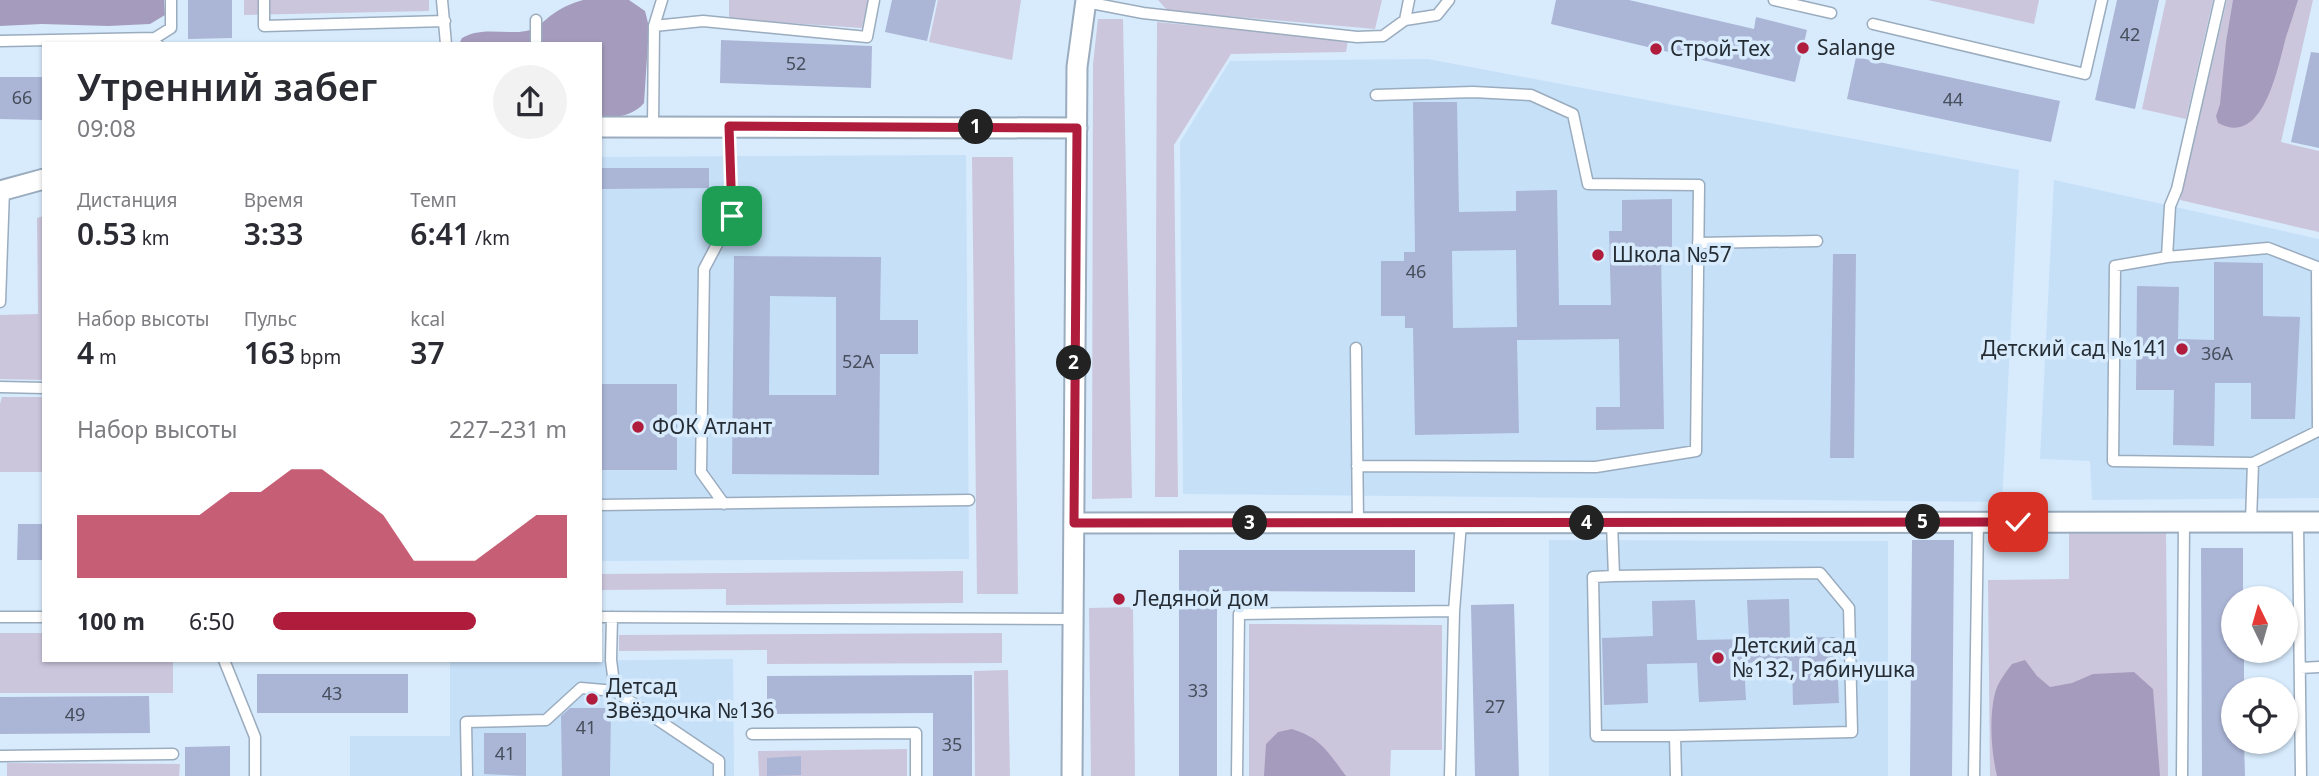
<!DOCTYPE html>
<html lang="ru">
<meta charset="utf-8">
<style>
:root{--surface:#fff;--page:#f2f2f3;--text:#2b2b33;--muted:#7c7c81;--accent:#af1c3c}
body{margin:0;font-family:"Noto Sans",sans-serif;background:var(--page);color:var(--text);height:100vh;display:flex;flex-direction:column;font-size:26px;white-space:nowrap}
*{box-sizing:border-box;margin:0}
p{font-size:23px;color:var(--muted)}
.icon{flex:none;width:38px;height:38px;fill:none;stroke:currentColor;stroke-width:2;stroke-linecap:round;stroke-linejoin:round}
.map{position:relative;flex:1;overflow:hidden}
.drawer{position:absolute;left:42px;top:42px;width:560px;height:620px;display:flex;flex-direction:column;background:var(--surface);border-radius:0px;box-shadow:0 2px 5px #0004}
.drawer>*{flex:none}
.needle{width:46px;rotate:355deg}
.controls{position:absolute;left:2221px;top:586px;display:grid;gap:14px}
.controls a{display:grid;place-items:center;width:77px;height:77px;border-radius:50%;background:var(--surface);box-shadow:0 2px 5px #0004;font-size:35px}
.pin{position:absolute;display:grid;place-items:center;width:60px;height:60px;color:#fff;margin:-30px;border-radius:14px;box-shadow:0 4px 10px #0006}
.km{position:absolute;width:35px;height:35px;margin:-18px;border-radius:50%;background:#222;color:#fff;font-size:19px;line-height:35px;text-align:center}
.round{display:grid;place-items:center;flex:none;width:74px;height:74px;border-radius:37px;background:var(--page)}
.head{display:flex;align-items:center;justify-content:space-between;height:119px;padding:0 35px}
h1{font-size:38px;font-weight:600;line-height:52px}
.stats{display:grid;grid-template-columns:repeat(3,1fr);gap:10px;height:119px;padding:7px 35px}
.stats div{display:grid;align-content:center}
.stats b{font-size:30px;font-weight:600}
.stats small{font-size:19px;font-weight:400}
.stats p{font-size:19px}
.chart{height:196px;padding:14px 35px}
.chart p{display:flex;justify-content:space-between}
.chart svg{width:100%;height:126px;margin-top:7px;fill:var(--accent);opacity:.7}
ul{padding:0 35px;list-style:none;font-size:23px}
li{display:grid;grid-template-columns:112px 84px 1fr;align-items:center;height:52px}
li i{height:18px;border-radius:9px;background:var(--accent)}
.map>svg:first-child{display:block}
.built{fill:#c6e0f8}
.green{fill:#ccc6dc}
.forest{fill:#a59bbd}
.building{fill:#abb5d6;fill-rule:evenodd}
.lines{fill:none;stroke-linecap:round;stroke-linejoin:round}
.lane-casing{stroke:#9aacbe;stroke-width:13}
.street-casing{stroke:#9aacbe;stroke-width:23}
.lane{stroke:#fff;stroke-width:10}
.street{stroke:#fff;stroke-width:19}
.route-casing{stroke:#fff;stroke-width:14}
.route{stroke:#af1c3c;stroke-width:9}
.poi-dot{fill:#af1c3c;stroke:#d7ebfd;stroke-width:2.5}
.labels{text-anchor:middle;stroke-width:7;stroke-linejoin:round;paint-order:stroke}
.number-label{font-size:18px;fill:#464e5c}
.poi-label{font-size:21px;fill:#252c33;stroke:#d7ebfd;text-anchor:start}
</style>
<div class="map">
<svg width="2319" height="776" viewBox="0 0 2319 776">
<rect width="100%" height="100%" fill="#d7ebfd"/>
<path class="built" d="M 1428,59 L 2019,170 L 2002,502 L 1183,494 L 1180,142 L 1230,61 Z
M 966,155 L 969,559 L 600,561 L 600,157 Z
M 2054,180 L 2319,239 L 2319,498 L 2092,500 L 2090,461 L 2040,459 Z
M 1549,540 L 1888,541 L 1888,776 L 1549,776 Z
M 733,659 L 734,776 L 350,776 L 350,736 L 450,736 L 450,662 Z"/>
<path class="green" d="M 244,0 L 429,0 L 429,11 L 244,15 Z
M 729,0 L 868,0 L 862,28 L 729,19 Z
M 938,0 L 1021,0 L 1012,60 L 929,42 Z
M 1158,0 L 1382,0 L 1375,29 L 1168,11 Z
M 1928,0 L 2039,0 L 2034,24 Z
M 2166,0 L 2213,0 L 2186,119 L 2142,109 Z
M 2227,0 L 2313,0 L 2281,142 L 2319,151 L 2319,232 L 2180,200 Z
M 1098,19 L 1123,19 L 1132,498 L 1092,499 L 1093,64 Z
M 1157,22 L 1348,40 L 1346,52 L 1231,54 L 1174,145 L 1178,497 L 1155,497 Z
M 1013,157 L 1018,594 L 977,594 L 972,157 Z
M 44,216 L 44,380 L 0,379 L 0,315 L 38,314 L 37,218 Z
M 2,397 L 44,397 L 44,472 L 0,472 L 0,404 Z
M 2166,529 L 2168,776 L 1990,776 L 1988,580 L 2069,579 L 2069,530 Z
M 963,571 L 963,603 L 726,605 L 726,589 L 600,590 L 600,574 Z
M 1133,607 L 1135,776 L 1091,776 L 1089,608 Z
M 1249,624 L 1442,625 L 1442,750 L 1391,750 L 1390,776 L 1249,776 Z
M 0,633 L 44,633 L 44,660 L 173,660 L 173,693 L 0,693 Z
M 1002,633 L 1002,663 L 767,664 L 767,650 L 619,651 L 619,635 Z
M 1008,670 L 1010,776 L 975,776 L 974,671 Z
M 907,749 L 907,776 L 759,776 L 758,751 Z
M 7,763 L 180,764 L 179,776 L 7,776 Z"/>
<path class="forest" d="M 0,0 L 164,0 L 165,15 L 150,24 L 108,26 L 42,24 L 0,26 Z
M 583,0 L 629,0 L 645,11 L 649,27 L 644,103 C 634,115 615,120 600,115 L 600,44 L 459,44 L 462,38 C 483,26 504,35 526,31 C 538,29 544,20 553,14 C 563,7 572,3 583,0 Z
M 2233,0 L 2298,0 C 2294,13 2290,25 2286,37 C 2278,66 2264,148 2218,123 L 2216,116 L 2220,104 L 2226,42 Z
M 2025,660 L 2037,676 L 2050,687 L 2072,683 L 2093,674 L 2134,672 L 2153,689 L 2160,776 L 1997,776 C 1991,751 1989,717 1995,693 C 1998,682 2006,672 2012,664 Z
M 1292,729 C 1321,738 1328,752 1346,776 L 1264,776 L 1266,744 L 1278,732 Z"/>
<path class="building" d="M 188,0 L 232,0 L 232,38 L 188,39 Z
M 892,0 L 936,0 L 927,41 L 885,32 Z
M 1556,0 L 1629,0 L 1754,29 L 1756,17 L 1807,30 L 1795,82 L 1551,24 Z
M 2117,0 L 2159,0 L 2135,109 L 2095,100 Z
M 721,40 L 872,46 L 871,88 L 720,83 Z
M 2311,52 L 2319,53 L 2319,148 L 2291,142 Z
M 1856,57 L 2060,101 L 2051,142 L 1847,99 Z
M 0,77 L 44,77 L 44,120 L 0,119 Z
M 1413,102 L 1457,102 L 1459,212 L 1516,211 L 1516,191 L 1557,190 L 1559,305 L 1611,305 L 1609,231 L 1622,231 L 1622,200 L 1672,199 L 1672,253 L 1661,253 L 1664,429 L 1596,430 L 1596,407 L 1620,407 L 1619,339 L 1517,340 L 1519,433 L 1415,435 L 1413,328 L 1405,328 L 1405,316 L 1381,316 L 1381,261 L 1404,261 L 1404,252 L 1415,252 ZM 1516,250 L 1517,327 L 1453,328 L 1452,251 Z
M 600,168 L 709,168 L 709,188 L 600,189 Z
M 1833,254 L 1856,254 L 1854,458 L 1830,458 Z
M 734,256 L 881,257 L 880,320 L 918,320 L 918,354 L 880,354 L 879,475 L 732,474 ZM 770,296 L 836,297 L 836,395 L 769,395 Z
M 2214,262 L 2263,263 L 2263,316 L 2300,317 L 2295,419 L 2251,419 L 2251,383 L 2215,383 L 2214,446 L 2173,445 L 2174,390 L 2136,390 L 2137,286 L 2179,287 L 2178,339 L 2214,340 Z
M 600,384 L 677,384 L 677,470 L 600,470 Z
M 18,524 L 44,524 L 44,560 L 17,560 Z
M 1912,540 L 1954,540 L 1952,776 L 1910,776 Z
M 2201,548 L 2243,548 L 2243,598 L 2233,598 L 2233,651 L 2244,651 L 2244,690 L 2233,690 L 2233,742 L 2244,742 L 2245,776 L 2202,776 Z
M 1179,550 L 1415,550 L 1415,592 L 1217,591 L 1217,776 L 1179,776 Z
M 1789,599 L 1790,638 L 1836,637 L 1839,703 L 1793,705 L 1792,661 L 1744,663 L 1746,700 L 1699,702 L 1697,663 L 1647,664 L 1648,703 L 1604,705 L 1602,638 L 1653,636 L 1652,601 L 1695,600 L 1697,640 L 1749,639 L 1747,600 Z
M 1514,604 L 1519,776 L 1475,776 L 1471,605 Z
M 257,674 L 408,674 L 408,713 L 257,713 Z
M 972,675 L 972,776 L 933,776 L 933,713 L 767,714 L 767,676 Z
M 149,696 L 150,733 L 0,734 L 0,697 Z
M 570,708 L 611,708 L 610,776 L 562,776 L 561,716 Z
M 484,733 L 526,733 L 526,776 L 484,774 Z
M 230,746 L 230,776 L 185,776 L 185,747 Z
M 801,756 L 801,775 L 767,776 L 767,758 Z"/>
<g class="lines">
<g class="lane-casing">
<path id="lane" d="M 264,0 L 264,26 L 445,21
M 442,0 L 446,44
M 1774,0 L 1831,13
M 1086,2 L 1143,13 L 1357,37 L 1383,36 L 1405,20 L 1437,15 L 1449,0
M 536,20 L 536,44
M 1405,20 L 1409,0
M 1873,24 L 2085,74 L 2102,0
M 654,26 L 703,21 L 867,37 L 874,0
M 0,41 L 155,38
M 157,43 L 155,38 L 171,28 L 171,0
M 653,126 L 654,26 L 662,0
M 1698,243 L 1817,241
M 2167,257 L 2268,248 L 2317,267 L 2318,431 L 2253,463 L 2113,461 L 2115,266 L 2167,257 L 2170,206 L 2177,189 L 2220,0
M 0,302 L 4,190
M 1356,348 L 1358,523
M 0,387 L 44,388
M 1357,466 L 1596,467 L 1696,451 L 1699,185 L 1588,184 L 1573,114 L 1531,95 L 1473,92 L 1376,95
M 724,504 L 701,472 L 704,269 L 732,216 L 729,126
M 600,505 L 969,500
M 2251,522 L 2253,463
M 2298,522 L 2301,776
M 1612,523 L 1614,576 L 1593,577 L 1596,736 L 1675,736 L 1676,776
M 1614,576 L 1820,573 L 1849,608 L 1852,732 L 1675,736
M 0,617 L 44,617
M 600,617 L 1074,619
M 612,617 L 611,660 L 615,691
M 224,660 L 255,737 L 255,776
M 2300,668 L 2319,667
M 752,734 L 916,733 L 916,776
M 0,756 L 173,754
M 467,776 L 466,722 L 546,720 L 581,688 L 615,691 L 719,761 L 719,776
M 1237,776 L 1239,614 L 1454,611
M 1450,776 L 1454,611 L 1461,523
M 1974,776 L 1978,522
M 2182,776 L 2184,522"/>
</g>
<g class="street-casing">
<path id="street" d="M 600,127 L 1077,128
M 0,191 L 44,179
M 1074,523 L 2319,522
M 1072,776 L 1077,67 L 1086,0"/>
</g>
<use href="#lane" class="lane"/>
<use href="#street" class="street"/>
</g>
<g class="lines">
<g class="route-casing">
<path id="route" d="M 732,216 L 729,126 L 1077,128 L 1074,523 L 2018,522"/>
</g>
<use href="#route" class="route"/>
</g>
<g class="poi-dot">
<circle cx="1803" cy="48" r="7"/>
<circle cx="1656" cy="49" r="7"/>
<circle cx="1598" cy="255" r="7"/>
<circle cx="2182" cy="349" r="7"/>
<circle cx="638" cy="427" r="7"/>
<circle cx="1119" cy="599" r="7"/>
<circle cx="1718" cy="658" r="7"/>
<circle cx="592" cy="699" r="7"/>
</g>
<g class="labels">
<g class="number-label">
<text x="2130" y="41">42</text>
<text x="796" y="70">52</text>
<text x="22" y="104">66</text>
<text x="1953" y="106">44</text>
<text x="1416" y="278">46</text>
<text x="2217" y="360">36А</text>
<text x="858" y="368">52А</text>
<text x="1198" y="697">33</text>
<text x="332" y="700">43</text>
<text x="1495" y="713">27</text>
<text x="75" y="721">49</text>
<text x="586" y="734">41</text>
<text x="952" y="751">35</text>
<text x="505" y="760">41</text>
</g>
<g class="poi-label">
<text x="1817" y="55">Salange</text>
<text x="1670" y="56">Строй-Тех</text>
<text x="1612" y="262">Школа №57</text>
<text x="2168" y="356" text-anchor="end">Детский сад №141</text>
<text x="652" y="434">ФОК Атлант</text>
<text x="1133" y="606">Ледяной дом</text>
<text x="1732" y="653">Детский сад<tspan x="1732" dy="24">№132, Рябинушка</tspan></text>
<text x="606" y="694">Детсад<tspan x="606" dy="24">Звёздочка №136</tspan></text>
</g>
</g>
</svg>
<div class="controls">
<a><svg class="needle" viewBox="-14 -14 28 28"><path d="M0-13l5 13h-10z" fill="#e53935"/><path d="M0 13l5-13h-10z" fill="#7c7c81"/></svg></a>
<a><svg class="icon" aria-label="locate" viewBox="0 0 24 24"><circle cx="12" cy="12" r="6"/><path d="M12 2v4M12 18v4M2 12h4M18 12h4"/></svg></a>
</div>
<div class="pin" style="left:732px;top:216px;background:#1e9e55"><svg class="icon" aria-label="arrive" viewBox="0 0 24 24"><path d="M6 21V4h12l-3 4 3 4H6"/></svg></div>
<div class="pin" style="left:2018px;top:522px;background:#d93025"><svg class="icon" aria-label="check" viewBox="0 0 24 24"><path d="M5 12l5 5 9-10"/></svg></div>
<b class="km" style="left:976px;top:127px">1</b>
<b class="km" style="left:1074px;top:363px">2</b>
<b class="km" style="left:1250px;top:523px">3</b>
<b class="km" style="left:1587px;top:523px">4</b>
<b class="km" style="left:1923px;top:522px">5</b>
<section class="drawer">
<div class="head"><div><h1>Утренний забег</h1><p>09:08</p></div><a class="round"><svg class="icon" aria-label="share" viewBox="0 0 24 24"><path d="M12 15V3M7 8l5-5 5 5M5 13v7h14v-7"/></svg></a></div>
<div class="stats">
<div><p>Дистанция</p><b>0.53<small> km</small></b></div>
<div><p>Время</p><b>3:33</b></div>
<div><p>Темп</p><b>6:41<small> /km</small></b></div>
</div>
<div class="stats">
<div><p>Набор высоты</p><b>4<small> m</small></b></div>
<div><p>Пульс</p><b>163<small> bpm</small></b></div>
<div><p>kcal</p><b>37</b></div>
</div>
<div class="chart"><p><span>Набор высоты</span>227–231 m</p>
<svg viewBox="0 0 160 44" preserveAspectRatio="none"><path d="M0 44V22L10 22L20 22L30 22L40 22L50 14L60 14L70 6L80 6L90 14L100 22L110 38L120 38L130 38L140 30L150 22L160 22V44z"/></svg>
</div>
<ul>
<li><b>100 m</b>6:50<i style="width:69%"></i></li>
</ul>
</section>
</div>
